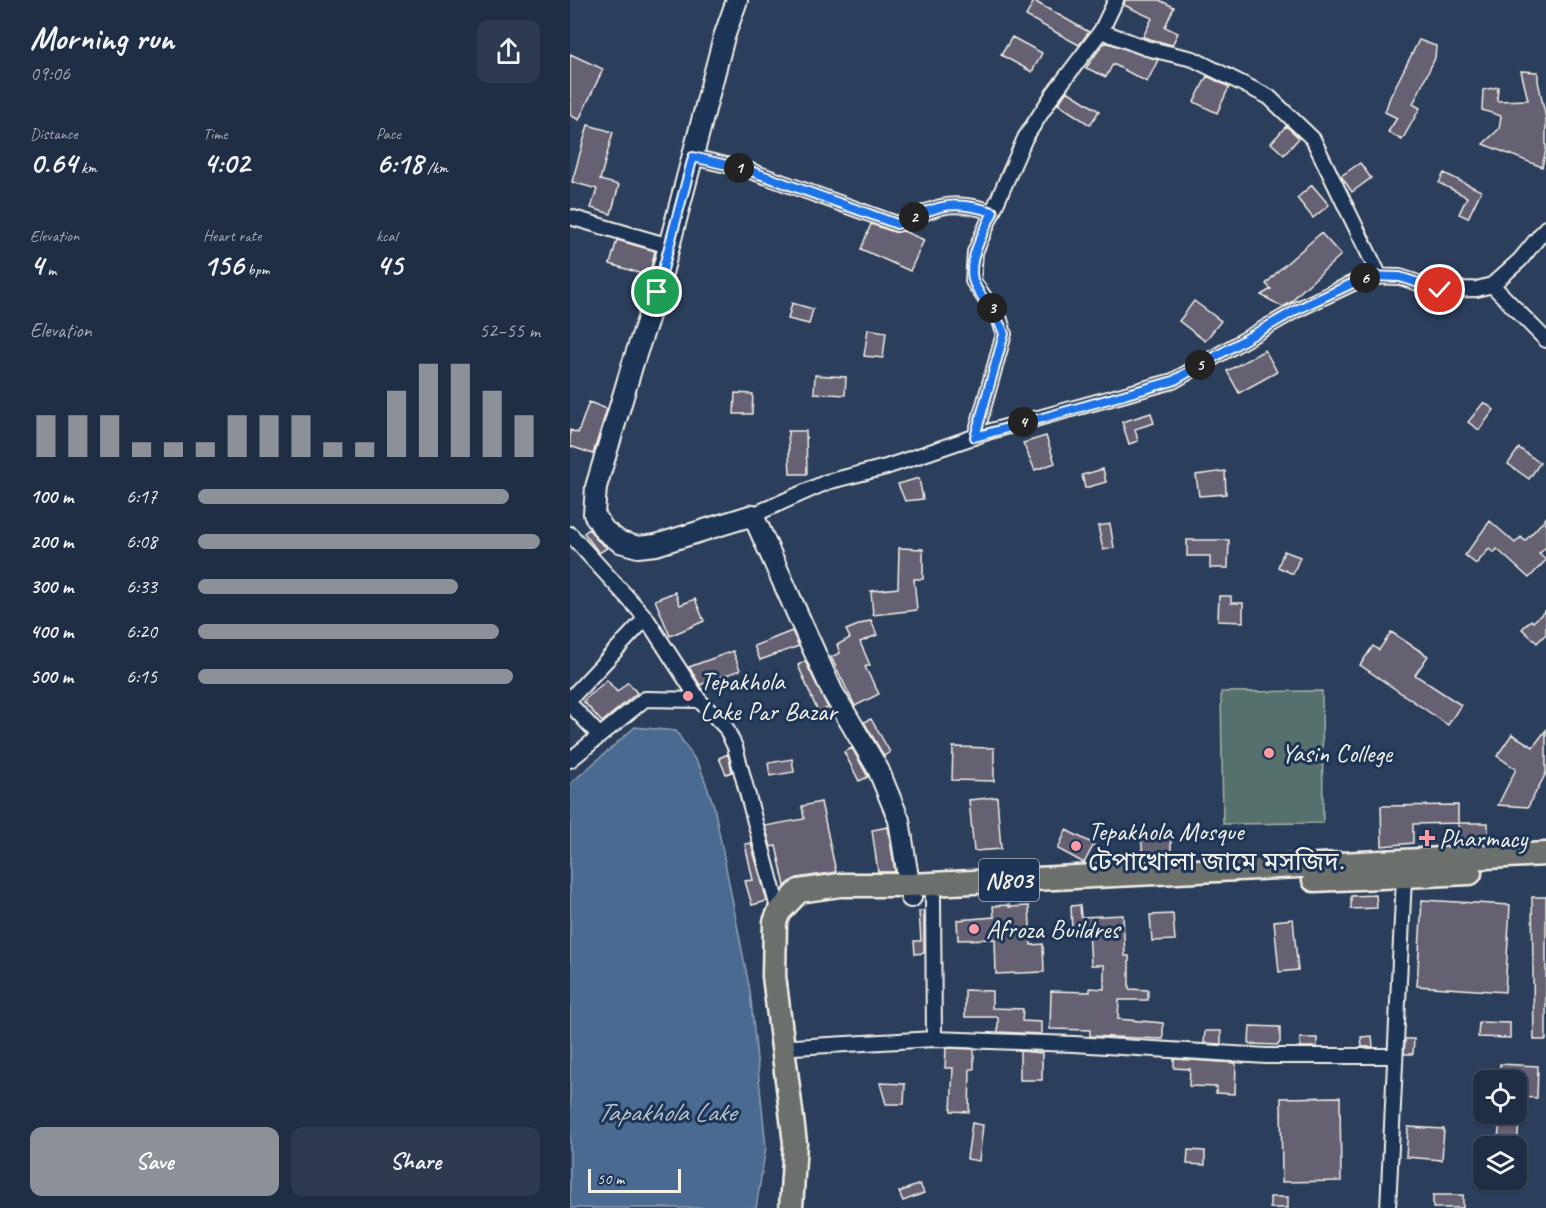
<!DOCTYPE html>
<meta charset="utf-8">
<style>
:root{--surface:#202e45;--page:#2d3a50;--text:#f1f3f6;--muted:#a2a8b3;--line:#3d4a5e;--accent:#8c9099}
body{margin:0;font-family:Caveat,"Noto Sans Bengali",sans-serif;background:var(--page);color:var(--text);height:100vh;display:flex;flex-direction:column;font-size:22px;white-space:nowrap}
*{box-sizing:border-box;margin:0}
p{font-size:20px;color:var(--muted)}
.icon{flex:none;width:33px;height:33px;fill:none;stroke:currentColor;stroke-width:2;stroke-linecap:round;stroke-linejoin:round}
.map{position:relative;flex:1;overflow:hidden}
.details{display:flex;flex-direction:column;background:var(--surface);width:570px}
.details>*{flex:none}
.fabs{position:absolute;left:903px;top:1070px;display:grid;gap:12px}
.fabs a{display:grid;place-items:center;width:54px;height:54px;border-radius:12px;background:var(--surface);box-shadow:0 2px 4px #0004,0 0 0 2px var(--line);font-size:30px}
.scale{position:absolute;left:18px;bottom:15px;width:93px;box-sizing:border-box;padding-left:6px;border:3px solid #f4f1e8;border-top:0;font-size:16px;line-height:21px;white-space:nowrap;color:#f4f1e8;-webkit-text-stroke:4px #1d3557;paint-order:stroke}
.pin{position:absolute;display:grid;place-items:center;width:51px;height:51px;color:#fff;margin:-26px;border:3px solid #fff;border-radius:50%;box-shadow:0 2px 6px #0007}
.km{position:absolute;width:30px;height:30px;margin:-15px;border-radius:50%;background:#222;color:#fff;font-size:16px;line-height:30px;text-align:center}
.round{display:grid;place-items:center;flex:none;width:63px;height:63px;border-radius:12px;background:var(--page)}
.headline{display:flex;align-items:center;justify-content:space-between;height:102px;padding:0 30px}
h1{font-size:33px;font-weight:700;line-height:45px}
.figures{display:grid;grid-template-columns:repeat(3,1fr);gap:9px;height:102px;padding:6px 30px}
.figures div{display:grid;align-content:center}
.figures b{font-size:30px;font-weight:700}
.figures small{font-size:16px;font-weight:400}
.figures p{font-size:16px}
.chart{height:168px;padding:12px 30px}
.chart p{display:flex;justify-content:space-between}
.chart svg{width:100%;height:108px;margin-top:6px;stroke:var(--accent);stroke-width:6}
.primary-button{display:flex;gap:12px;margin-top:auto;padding:12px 30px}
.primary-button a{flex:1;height:69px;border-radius:12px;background:var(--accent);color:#fff;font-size:24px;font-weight:700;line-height:69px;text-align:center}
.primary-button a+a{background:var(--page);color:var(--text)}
ul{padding:0 30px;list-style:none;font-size:20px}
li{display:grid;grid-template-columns:96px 72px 1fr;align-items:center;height:45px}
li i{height:15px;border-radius:8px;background:var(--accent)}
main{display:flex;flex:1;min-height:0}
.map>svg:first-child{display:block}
.green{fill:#56706d;stroke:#a5b0aa;stroke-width:1.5}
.water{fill:#4b6b91;stroke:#8fa1b4;stroke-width:1.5}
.building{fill:#656072;stroke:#f4f1e8;stroke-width:1.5}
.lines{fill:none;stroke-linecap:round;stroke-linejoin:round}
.minor-casing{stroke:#f4f1e8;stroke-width:18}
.secondary-casing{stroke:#f4f1e8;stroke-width:24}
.trunk-casing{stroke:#f4f1e8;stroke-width:27}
.minor{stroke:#1d3557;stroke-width:14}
.secondary{stroke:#1d3557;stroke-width:20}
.trunk{stroke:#6c706d;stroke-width:22}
.route-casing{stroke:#fff;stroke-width:12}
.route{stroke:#1a73e8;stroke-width:8}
.poi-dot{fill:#ff9aa2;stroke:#1d3557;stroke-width:2}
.labels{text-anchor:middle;stroke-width:6;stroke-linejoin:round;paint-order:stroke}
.shield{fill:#1d3557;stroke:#b4b9bc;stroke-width:1.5}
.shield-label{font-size:24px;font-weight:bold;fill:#f4f1e8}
.poi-label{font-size:26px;fill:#f4f1e8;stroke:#1d3557;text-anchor:start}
.water-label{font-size:27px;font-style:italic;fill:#b9c2ca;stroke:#1d3557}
</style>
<main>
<section class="details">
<div class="headline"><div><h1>Morning run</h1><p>09:06</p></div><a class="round"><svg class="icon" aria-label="share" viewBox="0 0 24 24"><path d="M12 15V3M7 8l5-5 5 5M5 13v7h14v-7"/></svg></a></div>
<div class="figures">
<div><p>Distance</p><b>0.64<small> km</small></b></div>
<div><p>Time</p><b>4:02</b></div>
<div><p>Pace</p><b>6:18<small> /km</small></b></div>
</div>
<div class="figures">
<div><p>Elevation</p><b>4<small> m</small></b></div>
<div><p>Heart rate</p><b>156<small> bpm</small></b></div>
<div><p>kcal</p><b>45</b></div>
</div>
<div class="chart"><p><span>Elevation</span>52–55 m</p>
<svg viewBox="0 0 160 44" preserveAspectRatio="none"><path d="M5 44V27M15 44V27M25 44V27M35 44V38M45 44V38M55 44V38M65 44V27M75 44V27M85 44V27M95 44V38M105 44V38M115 44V17M125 44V6M135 44V6M145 44V17M155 44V27"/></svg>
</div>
<ul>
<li><b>100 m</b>6:17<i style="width:91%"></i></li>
<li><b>200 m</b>6:08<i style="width:100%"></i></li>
<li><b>300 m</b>6:33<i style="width:76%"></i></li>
<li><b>400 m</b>6:20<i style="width:88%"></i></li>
<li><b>500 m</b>6:15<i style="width:92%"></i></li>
</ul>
<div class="primary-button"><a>Save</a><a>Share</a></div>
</section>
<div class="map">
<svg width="976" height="1208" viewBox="0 0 976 1208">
<rect width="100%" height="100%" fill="#2b3e5c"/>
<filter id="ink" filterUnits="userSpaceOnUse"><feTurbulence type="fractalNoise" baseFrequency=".0167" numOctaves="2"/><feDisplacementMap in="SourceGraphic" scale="12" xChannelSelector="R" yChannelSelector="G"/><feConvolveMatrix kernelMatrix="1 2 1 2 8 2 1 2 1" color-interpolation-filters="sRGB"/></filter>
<g filter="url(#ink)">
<path class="green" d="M 752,691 L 753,823 L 653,824 L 651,692 Z"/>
<path class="water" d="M 65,727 L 106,731 L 130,767 L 144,806 L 180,991 L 196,1147 L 186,1208 L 0,1208 L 0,784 Z"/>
<path class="building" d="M 555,0 L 589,0 L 604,7 L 595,27 L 608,33 L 602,45 L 573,37 L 582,18 L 554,5 Z
M 464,1 L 519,32 L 509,45 L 456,16 Z
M 442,37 L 472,53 L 462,72 L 431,55 Z
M 849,40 L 866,46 L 865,58 L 843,104 L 850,108 L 832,140 L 818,132 L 827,118 L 815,112 L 820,97 Z
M 538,43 L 588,60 L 577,82 L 543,64 L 536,77 L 516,68 L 533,44 Z
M 0,54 L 33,69 L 9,120 L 0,115 Z
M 951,71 L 968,72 L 968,81 L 976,119 L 976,150 L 972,167 L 913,144 L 929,129 L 931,116 L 912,110 L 913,90 L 928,87 L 927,101 L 958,100 Z
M 637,76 L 659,87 L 647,113 L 624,102 Z
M 497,91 L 529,111 L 520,125 L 488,104 Z
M 18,125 L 43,132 L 30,180 L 49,185 L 41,214 L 21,208 L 27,189 L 2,182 Z
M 716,126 L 729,138 L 714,155 L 701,143 Z
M 790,163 L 801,178 L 782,192 L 771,176 Z
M 874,173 L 911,191 L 898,218 L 889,214 L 897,197 L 869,183 Z
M 742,185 L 759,205 L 743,218 L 727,198 Z
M 301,224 L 324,232 L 333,231 L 354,240 L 340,271 L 291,249 Z
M 751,233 L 771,255 L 727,295 L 723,301 L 713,307 L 691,295 L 701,289 L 696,284 L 709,270 Z
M 47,240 L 85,251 L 79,276 L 40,264 Z
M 624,301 L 651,321 L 635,341 L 609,321 Z
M 222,303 L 243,309 L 239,324 L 218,319 Z
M 298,329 L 316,332 L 313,358 L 294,356 Z
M 695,350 L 707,372 L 669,393 L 657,371 Z
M 245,375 L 276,377 L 275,395 L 244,393 Z
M 165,393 L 183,394 L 182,414 L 164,414 Z
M 19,402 L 37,409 L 23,454 L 0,446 L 0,430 L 8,433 Z
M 914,402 L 924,410 L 909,430 L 898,422 Z
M 581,413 L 584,423 L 565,429 L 568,441 L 559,444 L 552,422 Z
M 218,431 L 236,431 L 237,474 L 220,474 Z
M 476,436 L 485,463 L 465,470 L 453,443 Z
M 949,448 L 970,463 L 959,479 L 938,464 Z
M 533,469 L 536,482 L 515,488 L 512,475 Z
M 655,471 L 656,494 L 629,496 L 626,475 Z
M 349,478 L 353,499 L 335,501 L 328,484 Z
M 976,518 L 976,547 L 969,554 L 976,560 L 959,578 L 927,549 L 924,553 L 919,549 L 906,564 L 895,555 L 920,521 L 945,543 L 951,537 L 955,541 Z
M 540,524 L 544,548 L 533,550 L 528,526 Z
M 19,529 L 26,539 L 37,548 L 29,553 L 14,533 Z
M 617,540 L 659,540 L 658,568 L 640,568 L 640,556 L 617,556 Z
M 329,548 L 353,549 L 353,579 L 344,579 L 347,610 L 303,615 L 301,591 L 328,588 Z
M 714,551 L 730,557 L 723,574 L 708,567 Z
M 105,592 L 110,605 L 125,599 L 134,621 L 100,636 L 85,600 Z
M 649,596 L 661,596 L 661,603 L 673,603 L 673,622 L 648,621 Z
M 976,610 L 976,634 L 967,643 L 952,629 L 961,620 L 963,622 Z
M 301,620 L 307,635 L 290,642 L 300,665 L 295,667 L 309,694 L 285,706 L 261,657 L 270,653 L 267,645 L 280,638 L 276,630 Z
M 222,631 L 229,646 L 190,660 L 184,646 Z
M 821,632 L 858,656 L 845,675 L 891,705 L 878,725 L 790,665 L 803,646 L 809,650 Z
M 163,651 L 170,670 L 130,685 L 119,667 Z
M 235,661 L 258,708 L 248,712 L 228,665 Z
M 37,680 L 47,692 L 58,682 L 67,693 L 32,722 L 13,701 Z
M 301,719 L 320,752 L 314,756 L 294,722 Z
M 976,730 L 976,773 L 958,807 L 928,805 L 946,769 L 927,756 L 942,734 L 963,747 Z
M 383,747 L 424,748 L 424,781 L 382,780 Z
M 282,748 L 298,777 L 289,781 L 274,752 Z
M 158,754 L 162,772 L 156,774 L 149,758 Z
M 222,759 L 224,772 L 200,776 L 198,763 Z
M 427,797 L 431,849 L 404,851 L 399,800 Z
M 251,802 L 266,872 L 227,878 L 215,886 L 206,846 L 201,847 L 195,826 L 234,819 L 232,806 Z
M 888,805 L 888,823 L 918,823 L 918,837 L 889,839 L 888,823 L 843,824 L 843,843 L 812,846 L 811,806 Z
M 318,827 L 325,872 L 308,872 L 302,830 Z
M 496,830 L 524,844 L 514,863 L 488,849 Z
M 571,836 L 601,836 L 601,854 L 573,855 Z
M 181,843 L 197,901 L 182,905 L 175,881 L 183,880 L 175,844 Z
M 806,895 L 807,908 L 781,909 L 781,896 Z
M 962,897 L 976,897 L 976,1040 L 964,1040 Z
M 852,900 L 940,905 L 935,992 L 847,986 Z
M 439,905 L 439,907 L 459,906 L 461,945 L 473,944 L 474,972 L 426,974 L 425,939 L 388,940 L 387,920 L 424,917 L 423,906 Z
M 510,905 L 511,917 L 553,915 L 555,956 L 559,956 L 559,989 L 578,990 L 578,1000 L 549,1000 L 548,1019 L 593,1023 L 593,1039 L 520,1036 L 520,1030 L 480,1029 L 481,991 L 520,992 L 520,988 L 534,989 L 534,965 L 521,965 L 519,931 L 502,932 L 501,906 Z
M 349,911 L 354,911 L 354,953 L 345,954 L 344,941 L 351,941 Z
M 603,914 L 605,940 L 582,941 L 580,915 Z
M 723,919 L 728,970 L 709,972 L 704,921 Z
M 395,990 L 422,991 L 422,1008 L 453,1009 L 452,1021 L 471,1022 L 471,1034 L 428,1032 L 428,1017 L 395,1017 Z
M 909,1022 L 940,1023 L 940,1038 L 908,1037 Z
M 680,1026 L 710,1027 L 710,1042 L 708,1045 L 679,1044 Z
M 635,1031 L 651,1031 L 651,1044 L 634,1043 Z
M 802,1036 L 803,1047 L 792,1047 L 791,1037 Z
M 730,1038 L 747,1038 L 747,1047 L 730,1047 Z
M 835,1039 L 844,1039 L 843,1054 L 834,1054 Z
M 376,1048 L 404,1049 L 404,1069 L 400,1069 L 399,1112 L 381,1111 L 383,1068 L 375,1068 Z
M 450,1051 L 472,1053 L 472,1080 L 450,1080 Z
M 604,1059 L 666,1063 L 665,1094 L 646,1093 L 647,1087 L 619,1086 L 620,1069 L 604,1068 Z
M 930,1064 L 968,1066 L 967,1098 L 946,1097 L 946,1080 L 930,1080 Z
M 310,1083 L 335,1084 L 334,1104 L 316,1104 Z
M 770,1097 L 771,1181 L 712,1182 L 711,1098 Z
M 930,1121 L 949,1123 L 947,1146 L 927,1146 Z
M 402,1123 L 413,1125 L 409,1161 L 397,1159 Z
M 838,1127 L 874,1129 L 872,1160 L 836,1157 Z
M 618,1150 L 635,1151 L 635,1165 L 617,1164 Z
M 350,1184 L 354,1193 L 333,1201 L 329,1192 Z
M 863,1195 L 893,1195 L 893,1208 L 863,1208 Z
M 700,1197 L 718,1197 L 718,1208 L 700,1208 Z"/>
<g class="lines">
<g class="minor-casing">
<path id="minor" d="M 531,31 L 576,48 L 623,59 L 699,97 L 743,139 L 810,277
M 122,157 L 178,170 L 327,224 C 368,207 379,198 423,212
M 0,217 L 99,246
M 922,285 L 976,340
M 405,437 L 434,334 L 430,320 L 403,281 L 405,252 L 455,138 L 484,93 L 531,31 L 546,0
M 183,515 L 257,482 L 316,467 L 421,431 L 603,381 L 726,310 L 798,276 L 830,277 L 870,290 L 907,289 L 922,285 L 950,260 L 976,228
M 0,534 L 76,618 L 129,700
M 0,699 L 76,618
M 0,704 L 29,735
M 0,760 L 75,699 L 129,700 L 156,728 L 165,747 L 209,912
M 363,896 L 364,1039
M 224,1047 L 364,1039 L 504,1044 L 696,1056 L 825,1056
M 818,1208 L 834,878 L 832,869"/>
</g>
<g class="secondary-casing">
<path id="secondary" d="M 167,0 L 154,37 L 87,292 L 63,363 L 26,487 L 24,514 L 34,530 L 50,542 L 68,547 L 86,545 L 183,515 L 262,691 L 308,769 L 329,820 L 341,897"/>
</g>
<g class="trunk-casing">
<path id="trunk" d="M 744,880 L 900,873
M 221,1208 L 225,1143 L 204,976 L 205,922 L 209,912 L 229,891 L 270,885 L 340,885 L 976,854"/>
</g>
<use href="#minor" class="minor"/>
<use href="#secondary" class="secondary"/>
<use href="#trunk" class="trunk"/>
</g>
</g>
<g class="lines" filter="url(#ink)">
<g class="route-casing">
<path id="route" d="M 87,292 L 123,157 L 178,170 L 327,224 C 368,207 379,198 423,212 C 414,232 398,258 403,280 C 407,295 428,314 434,334 L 405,437 L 603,381 L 726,310 L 798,276 L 830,277 L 870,290"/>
</g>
<use href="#route" class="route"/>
</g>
<g class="poi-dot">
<circle cx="118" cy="696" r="6"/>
<circle cx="699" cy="753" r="6"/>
<path d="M854 829h6v6h6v6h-6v6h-6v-6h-6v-6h6z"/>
<circle cx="506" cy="846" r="6"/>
<circle cx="404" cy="929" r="6"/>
</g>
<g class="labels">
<rect class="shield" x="409" y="859" width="60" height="42" rx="4.5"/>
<g class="shield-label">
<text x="439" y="888">N803</text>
</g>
<g class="poi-label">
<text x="130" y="690">Tepakhola<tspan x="130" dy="30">Lake Par Bazar</tspan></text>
<text x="711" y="762">Yasin College</text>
<text x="518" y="840">Tepakhola Mosque<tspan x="518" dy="30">টেপাখোলা জামে মসজিদ.</tspan></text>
<text x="869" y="847">Pharmacy</text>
<text x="416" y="938">Afroza Buildres</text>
</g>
<g class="water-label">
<text x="96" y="1121">Tapakhola Lake</text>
</g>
</g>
</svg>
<div class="fabs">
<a><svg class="icon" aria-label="locate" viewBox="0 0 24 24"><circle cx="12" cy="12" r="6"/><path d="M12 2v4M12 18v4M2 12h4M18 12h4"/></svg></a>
<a><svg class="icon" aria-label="layers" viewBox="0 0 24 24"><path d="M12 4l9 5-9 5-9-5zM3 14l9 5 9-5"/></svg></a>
</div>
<div class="scale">50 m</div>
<div class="pin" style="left:87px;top:292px;background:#1e9e55"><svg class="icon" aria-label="arrive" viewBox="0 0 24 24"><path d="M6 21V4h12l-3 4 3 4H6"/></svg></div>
<div class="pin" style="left:870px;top:290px;background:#d93025"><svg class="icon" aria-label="check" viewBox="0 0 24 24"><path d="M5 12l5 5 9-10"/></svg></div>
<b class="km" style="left:169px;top:168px">1</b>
<b class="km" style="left:344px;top:217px">2</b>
<b class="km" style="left:422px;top:308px">3</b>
<b class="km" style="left:453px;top:422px">4</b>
<b class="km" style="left:630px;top:365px">5</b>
<b class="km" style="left:795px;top:278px">6</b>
</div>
</main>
